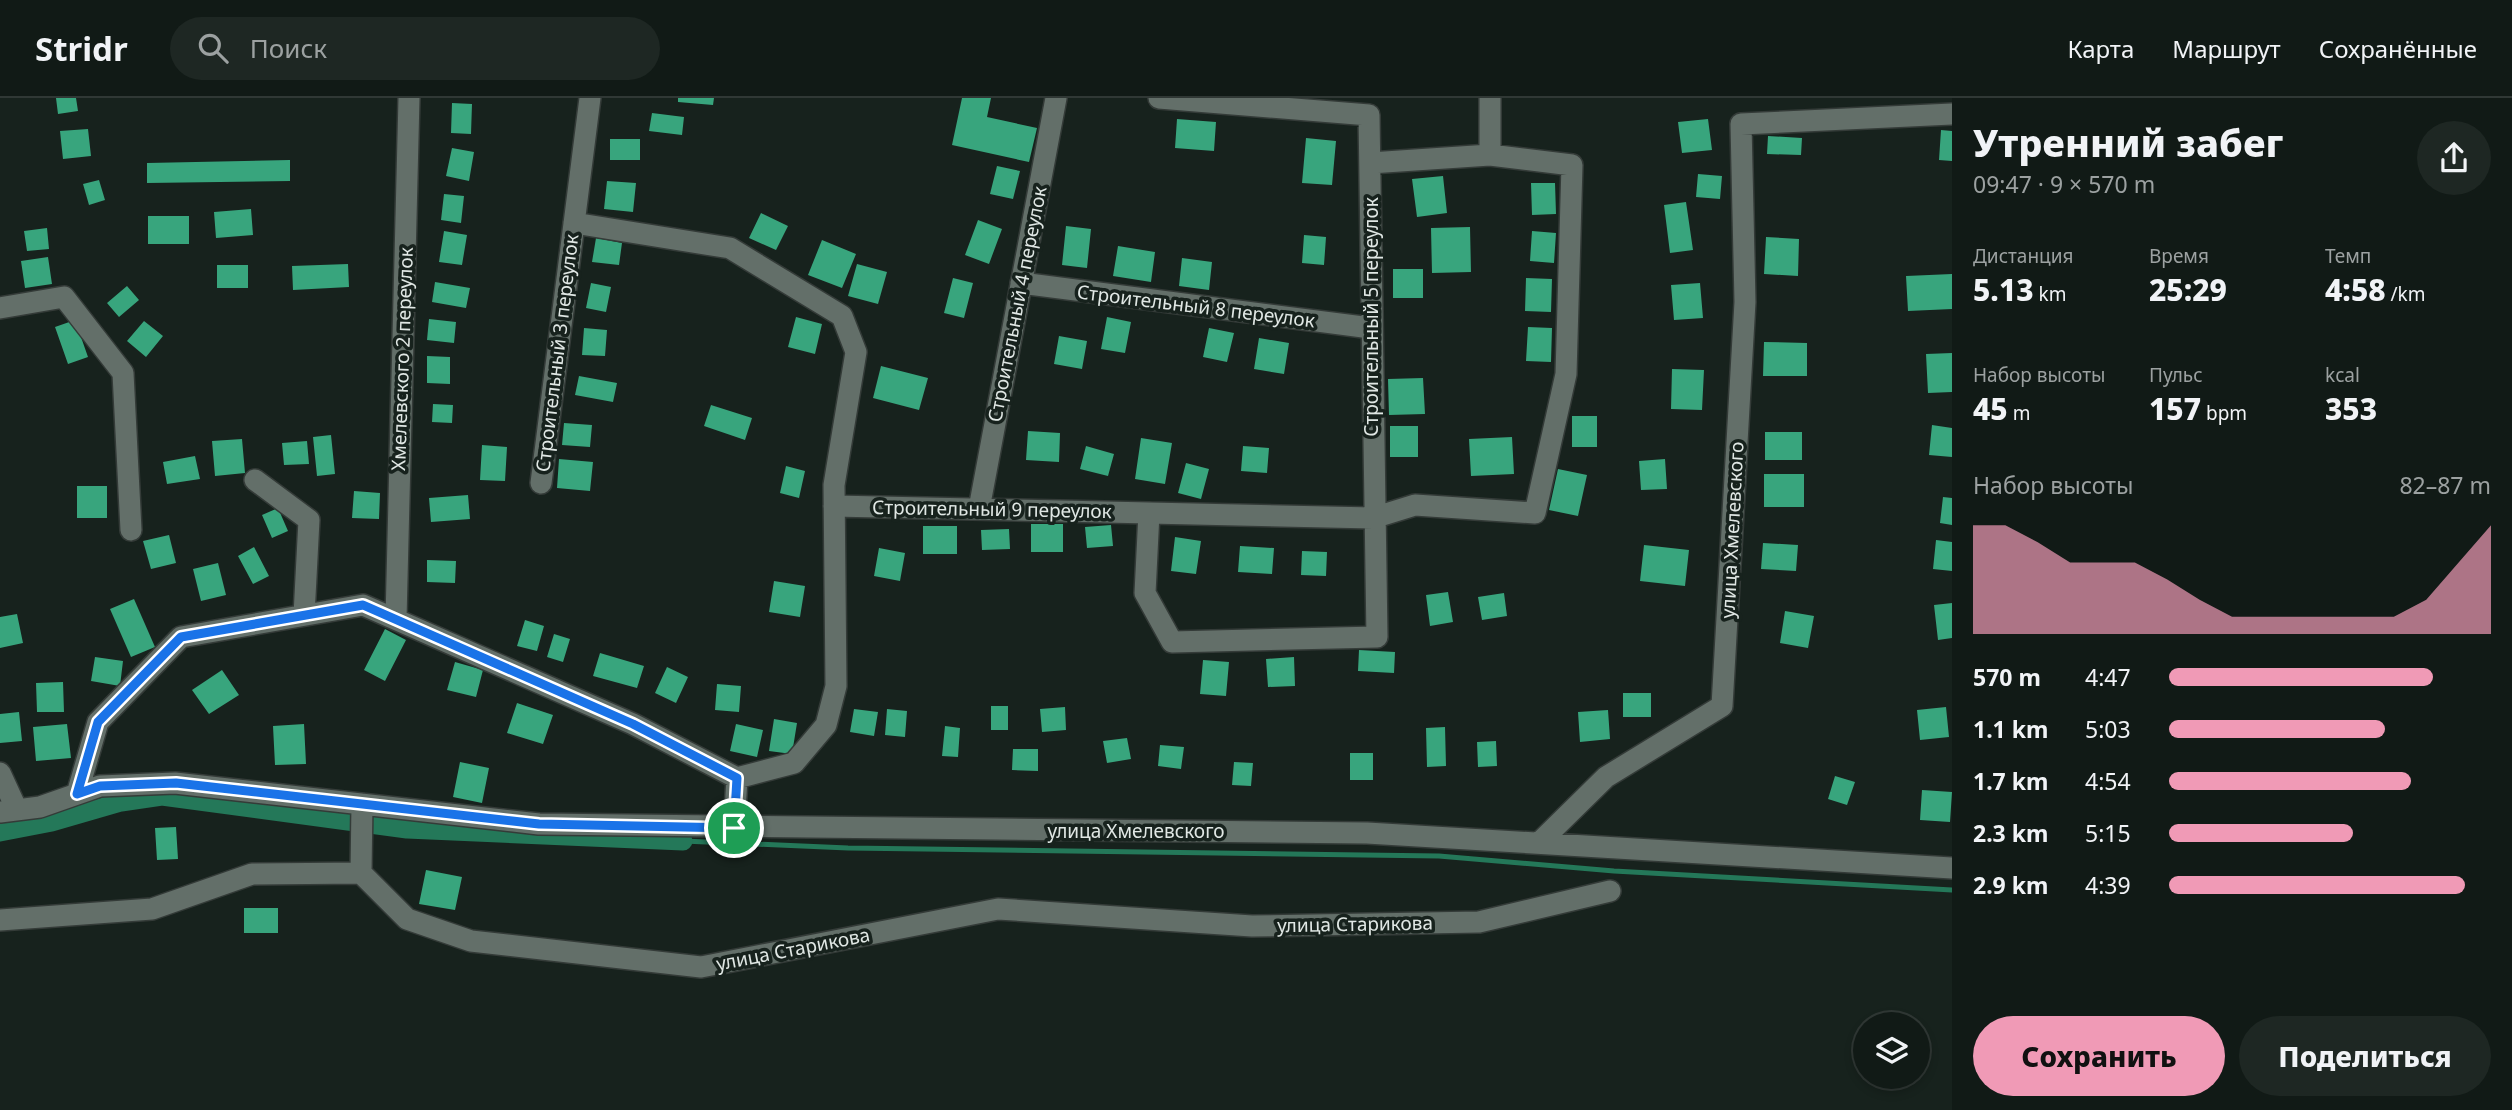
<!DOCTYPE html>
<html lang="ru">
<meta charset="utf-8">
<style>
:root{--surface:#111a16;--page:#1e2723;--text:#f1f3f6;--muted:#9ca1a1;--line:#303835;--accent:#f09ab6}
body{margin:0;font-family:"Noto Sans",sans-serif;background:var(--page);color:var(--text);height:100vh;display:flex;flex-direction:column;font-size:26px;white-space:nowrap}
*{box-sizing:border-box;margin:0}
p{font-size:23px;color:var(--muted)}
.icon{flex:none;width:38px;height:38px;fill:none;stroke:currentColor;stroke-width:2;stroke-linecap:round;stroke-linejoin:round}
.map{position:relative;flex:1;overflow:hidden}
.panel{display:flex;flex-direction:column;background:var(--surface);width:560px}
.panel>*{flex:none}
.fabs{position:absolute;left:1853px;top:914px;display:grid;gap:14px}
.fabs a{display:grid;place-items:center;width:77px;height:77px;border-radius:50%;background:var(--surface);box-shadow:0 4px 10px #0003,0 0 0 2px var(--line);font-size:35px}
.pin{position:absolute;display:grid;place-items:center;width:60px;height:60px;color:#fff;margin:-30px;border:4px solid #fff;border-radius:50%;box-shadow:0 2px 7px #0007}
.round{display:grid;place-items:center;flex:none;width:74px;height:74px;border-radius:37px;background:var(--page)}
.summary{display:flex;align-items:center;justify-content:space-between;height:119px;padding:0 21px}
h1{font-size:38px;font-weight:800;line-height:52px}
.figures{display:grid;grid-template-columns:repeat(3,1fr);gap:10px;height:119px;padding:7px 21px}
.figures div{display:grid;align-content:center}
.figures b{font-size:30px;font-weight:800}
.figures small{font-size:19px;font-weight:400}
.figures p{font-size:19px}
.chart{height:196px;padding:14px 21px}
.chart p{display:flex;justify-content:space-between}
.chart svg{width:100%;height:126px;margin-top:7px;fill:var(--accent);opacity:.7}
.action{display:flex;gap:14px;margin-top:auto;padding:14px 21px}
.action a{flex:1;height:80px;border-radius:42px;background:var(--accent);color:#111;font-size:28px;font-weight:800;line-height:80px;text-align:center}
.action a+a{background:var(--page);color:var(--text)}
ul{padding:0 21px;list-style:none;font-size:23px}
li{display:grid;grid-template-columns:112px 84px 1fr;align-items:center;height:52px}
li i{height:18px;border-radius:9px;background:var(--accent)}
header{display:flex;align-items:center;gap:42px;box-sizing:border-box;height:98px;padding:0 35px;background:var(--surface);border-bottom:2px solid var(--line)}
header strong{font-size:33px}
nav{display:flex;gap:38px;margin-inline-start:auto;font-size:24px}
.search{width:490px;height:63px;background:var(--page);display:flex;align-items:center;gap:18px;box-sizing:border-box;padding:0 24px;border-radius:38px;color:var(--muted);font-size:26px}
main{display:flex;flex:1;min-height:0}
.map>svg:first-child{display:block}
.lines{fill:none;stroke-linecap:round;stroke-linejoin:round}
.stream{stroke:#247859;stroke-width:5}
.canal{stroke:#247859;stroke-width:19}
.building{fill:#38a57d}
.minor-casing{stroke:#343b38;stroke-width:24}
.minor{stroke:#636f69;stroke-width:21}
.route-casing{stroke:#fff;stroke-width:14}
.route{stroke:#1a73e8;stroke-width:9}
.labels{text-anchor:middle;stroke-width:7;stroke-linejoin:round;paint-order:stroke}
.street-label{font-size:19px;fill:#e0e7e4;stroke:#17221d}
</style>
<header>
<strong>Stridr</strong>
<div class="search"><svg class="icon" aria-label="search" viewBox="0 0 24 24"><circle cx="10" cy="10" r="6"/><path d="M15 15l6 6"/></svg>Поиск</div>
<nav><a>Карта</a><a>Маршрут</a><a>Сохранённые</a></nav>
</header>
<main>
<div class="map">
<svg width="1952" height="1012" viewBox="0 0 1952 1012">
<rect width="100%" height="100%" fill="#17221d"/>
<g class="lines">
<path class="stream" d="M 683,743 L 848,750 L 1439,758 L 1614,773 L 1952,792"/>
<path class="canal" d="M 0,734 L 52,724 L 121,704 L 162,698 L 407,731 L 683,743"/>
</g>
<path class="building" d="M 56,0 L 76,0 L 78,13 L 58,16 Z
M 678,0 L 714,0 L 713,7 L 678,4 Z
M 962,0 L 991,0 L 987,19 L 1037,30 L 1029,64 L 952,47 Z
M 452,5 L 472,6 L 471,36 L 451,35 Z
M 652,15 L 684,19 L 682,37 L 649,33 Z
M 1177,21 L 1216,24 L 1214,53 L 1175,50 Z
M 1708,21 L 1712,52 L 1682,55 L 1678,24 Z
M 88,31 L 91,58 L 63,61 L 60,33 Z
M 1941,32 L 1952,33 L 1952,63 L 1939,62 Z
M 1768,38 L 1802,40 L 1801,57 L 1767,56 Z
M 1306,40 L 1336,43 L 1332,87 L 1302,85 Z
M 610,41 L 640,41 L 640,62 L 610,62 Z
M 452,50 L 474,54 L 469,83 L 446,78 Z
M 290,62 L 290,83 L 147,85 L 147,65 Z
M 997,68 L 1020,73 L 1013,101 L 990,96 Z
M 1698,76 L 1722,78 L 1720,101 L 1696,99 Z
M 1443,78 L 1447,115 L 1417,119 L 1412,81 Z
M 99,82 L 105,102 L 89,107 L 83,86 Z
M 607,83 L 636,85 L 633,114 L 604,111 Z
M 1531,85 L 1555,85 L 1556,116 L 1532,117 Z
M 444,96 L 464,98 L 461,125 L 441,122 Z
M 1686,104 L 1693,152 L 1670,155 L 1664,107 Z
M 251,111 L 253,137 L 216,140 L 214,114 Z
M 761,115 L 788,128 L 776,152 L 749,140 Z
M 148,118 L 189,118 L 189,146 L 148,146 Z
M 978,122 L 1002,131 L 989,166 L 965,157 Z
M 1066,128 L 1091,131 L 1087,170 L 1062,167 Z
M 1470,129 L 1471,174 L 1432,175 L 1431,130 Z
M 47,130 L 49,151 L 27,153 L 24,133 Z
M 444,133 L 467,137 L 462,167 L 439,164 Z
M 1532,133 L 1556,135 L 1554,165 L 1530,163 Z
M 1304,137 L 1326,139 L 1324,167 L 1302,165 Z
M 1766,139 L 1799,141 L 1798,178 L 1764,176 Z
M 596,140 L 622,145 L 619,167 L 592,164 Z
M 822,142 L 856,156 L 842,190 L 808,177 Z
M 1118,148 L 1155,154 L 1151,184 L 1113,178 Z
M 48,159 L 52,186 L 25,190 L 21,163 Z
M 1182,160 L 1212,164 L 1209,192 L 1179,188 Z
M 348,166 L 349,189 L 293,192 L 292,168 Z
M 857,166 L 887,174 L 878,206 L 848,198 Z
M 217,167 L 248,167 L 248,190 L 217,190 Z
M 1393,171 L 1423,171 L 1423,200 L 1393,200 Z
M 1952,176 L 1952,211 L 1908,213 L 1906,178 Z
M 953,180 L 973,185 L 964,220 L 944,215 Z
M 1526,180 L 1552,181 L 1551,214 L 1525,213 Z
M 435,184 L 470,190 L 466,210 L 432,204 Z
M 591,185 L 611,189 L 606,214 L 586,210 Z
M 1700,185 L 1703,220 L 1674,222 L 1671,187 Z
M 127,188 L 139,202 L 119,219 L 107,205 Z
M 796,219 L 822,226 L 815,256 L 788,249 Z
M 1107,219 L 1131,224 L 1125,255 L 1101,251 Z
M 429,221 L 456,224 L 454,245 L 427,242 Z
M 75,222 L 88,259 L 68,266 L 55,229 Z
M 144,223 L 163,238 L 146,259 L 127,243 Z
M 1528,229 L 1552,230 L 1551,264 L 1526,263 Z
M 584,230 L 607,232 L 605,258 L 582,257 Z
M 1209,230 L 1234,235 L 1227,264 L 1203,259 Z
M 1059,238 L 1087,243 L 1082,271 L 1054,266 Z
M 1259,240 L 1289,245 L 1284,276 L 1254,271 Z
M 1764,244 L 1807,245 L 1807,278 L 1763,278 Z
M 1952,255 L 1952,294 L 1928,295 L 1926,256 Z
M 427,258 L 450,259 L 450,286 L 427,285 Z
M 881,268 L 928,280 L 919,312 L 873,300 Z
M 1672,271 L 1704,272 L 1702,312 L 1671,311 Z
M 579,278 L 617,285 L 613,304 L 575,297 Z
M 1423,280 L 1425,316 L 1389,317 L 1388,281 Z
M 433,306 L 453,307 L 452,325 L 432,324 Z
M 711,307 L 752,320 L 745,342 L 704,328 Z
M 1572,318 L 1597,318 L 1597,349 L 1572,349 Z
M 564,325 L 592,327 L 590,349 L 562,347 Z
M 1932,327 L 1952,330 L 1952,359 L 1929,357 Z
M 1390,328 L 1418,328 L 1418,359 L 1390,359 Z
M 1028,333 L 1060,335 L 1059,364 L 1026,362 Z
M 1765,334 L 1802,334 L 1802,362 L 1765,362 Z
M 331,337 L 335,376 L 317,378 L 313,339 Z
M 1512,339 L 1514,376 L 1471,378 L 1469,341 Z
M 1141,340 L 1172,345 L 1165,386 L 1135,381 Z
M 242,341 L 245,375 L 215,378 L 212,343 Z
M 307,343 L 309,366 L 284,367 L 282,345 Z
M 482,347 L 507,349 L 505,383 L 480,382 Z
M 1086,348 L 1114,356 L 1108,378 L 1080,371 Z
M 1243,348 L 1269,350 L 1267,375 L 1241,373 Z
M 195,358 L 200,381 L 167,386 L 163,364 Z
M 559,361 L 593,364 L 590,393 L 557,390 Z
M 1665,361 L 1667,391 L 1641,392 L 1639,363 Z
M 1186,365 L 1209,371 L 1201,401 L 1178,395 Z
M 786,368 L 805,373 L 799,400 L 780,395 Z
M 1558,371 L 1587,377 L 1578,418 L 1549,412 Z
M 1764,376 L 1804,376 L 1804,409 L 1764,409 Z
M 77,388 L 107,388 L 107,420 L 77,420 Z
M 354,393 L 380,395 L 379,421 L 352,420 Z
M 468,397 L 470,421 L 431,424 L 429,400 Z
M 1943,399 L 1952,400 L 1952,427 L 1940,425 Z
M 278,410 L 288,433 L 272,440 L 262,417 Z
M 1031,426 L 1063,426 L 1063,454 L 1031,454 Z
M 1111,427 L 1113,448 L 1087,450 L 1085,429 Z
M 923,428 L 957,428 L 957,456 L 923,456 Z
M 1009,431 L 1010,451 L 982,452 L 981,432 Z
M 169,437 L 176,465 L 151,471 L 143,443 Z
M 1175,439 L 1201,443 L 1196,476 L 1171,473 Z
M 1936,442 L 1952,444 L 1952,473 L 1933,471 Z
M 1763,445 L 1798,447 L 1796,473 L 1761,471 Z
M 1644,447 L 1689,452 L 1685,488 L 1640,483 Z
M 1240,448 L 1274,450 L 1272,476 L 1238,474 Z
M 254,449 L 269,478 L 253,486 L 238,458 Z
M 879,450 L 905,455 L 900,483 L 874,478 Z
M 1302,453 L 1327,454 L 1326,478 L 1301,477 Z
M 427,462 L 456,463 L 455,485 L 427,484 Z
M 218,465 L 226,497 L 201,503 L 193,471 Z
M 774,483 L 805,488 L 800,519 L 769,514 Z
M 1448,494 L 1453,524 L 1430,528 L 1426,497 Z
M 1504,495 L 1507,518 L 1482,522 L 1478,499 Z
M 134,501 L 155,549 L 131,559 L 110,511 Z
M 1952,505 L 1952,540 L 1938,542 L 1934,507 Z
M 1785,513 L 1814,518 L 1808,550 L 1780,545 Z
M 17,516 L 23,545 L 0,550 L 0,519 Z
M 525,522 L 544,528 L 537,553 L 517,548 Z
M 385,531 L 406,542 L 385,583 L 364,572 Z
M 554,536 L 570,541 L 563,564 L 547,559 Z
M 1359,552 L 1395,554 L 1394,575 L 1358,573 Z
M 600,555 L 644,568 L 637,590 L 593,578 Z
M 95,559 L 123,563 L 120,588 L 91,583 Z
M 1294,559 L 1295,588 L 1268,589 L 1266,561 Z
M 1203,562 L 1229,564 L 1226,598 L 1200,596 Z
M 455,564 L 483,572 L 476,599 L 447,592 Z
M 667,569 L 688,579 L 676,605 L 655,595 Z
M 222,572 L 239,597 L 209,616 L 192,592 Z
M 63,584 L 64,614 L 37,614 L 36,585 Z
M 717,586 L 741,588 L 739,614 L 715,612 Z
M 1623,595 L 1651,595 L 1651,619 L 1623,619 Z
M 517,605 L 553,617 L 543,646 L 507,635 Z
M 991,608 L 1008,608 L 1008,632 L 991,632 Z
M 1065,609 L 1066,632 L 1042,634 L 1040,611 Z
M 1946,609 L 1949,639 L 1920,642 L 1917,612 Z
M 854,611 L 878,614 L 874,638 L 850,634 Z
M 887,611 L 907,613 L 905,639 L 885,637 Z
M 1608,612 L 1610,641 L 1580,644 L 1578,614 Z
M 19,614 L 22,643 L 0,645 L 0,616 Z
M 774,621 L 797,625 L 792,656 L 769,653 Z
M 67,626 L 71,660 L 36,663 L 33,629 Z
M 304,626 L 306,666 L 275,667 L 273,628 Z
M 736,626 L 763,632 L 757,659 L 730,653 Z
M 945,628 L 960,630 L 958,659 L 942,658 Z
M 1445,629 L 1446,668 L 1427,669 L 1426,630 Z
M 1127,640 L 1131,661 L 1107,665 L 1103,643 Z
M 1496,643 L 1497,668 L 1478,669 L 1477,644 Z
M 1160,647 L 1184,649 L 1181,671 L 1158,668 Z
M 1013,651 L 1038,651 L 1038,673 L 1012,672 Z
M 1350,655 L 1373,655 L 1373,682 L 1350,682 Z
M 460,664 L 489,670 L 482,705 L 453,699 Z
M 1234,664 L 1253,665 L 1251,688 L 1232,687 Z
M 1835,678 L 1855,684 L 1847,707 L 1828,701 Z
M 1922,692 L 1952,694 L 1950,724 L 1920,722 Z
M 176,729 L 178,761 L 157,762 L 155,730 Z
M 426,772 L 462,779 L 455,812 L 419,806 Z
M 244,810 L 278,810 L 278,835 L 244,835 Z"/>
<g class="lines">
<g class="minor-casing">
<path id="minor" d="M 1370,65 L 1490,57
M 574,125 L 730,150 L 842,218 L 856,254 L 834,387 L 836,588 L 826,627 L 794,665 L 737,680
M 1021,185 L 1371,230
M 0,210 L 64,199 L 123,275 L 131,432
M 255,382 L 309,422 L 304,517
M 541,385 L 590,0
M 834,408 L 1373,420 L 1415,407 L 1535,415 L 1566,276 L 1572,67 L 1490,57 L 1490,0
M 979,411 L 1056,0
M 1149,415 L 1145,495 L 1172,544 L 1377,539 L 1369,17 L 1159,0
M 396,521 L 409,0
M 0,675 L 17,712
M 77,696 L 98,624 L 181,539 L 363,507 L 633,626 L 737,680 L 734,730
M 0,714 L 40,709 L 100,688 L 175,685 L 539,726 L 1367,735 L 1952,770
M 1539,745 L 1606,679 L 1722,608 L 1745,204 L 1741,26 L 1952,16
M 361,775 L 362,706
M 0,822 L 152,811 L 252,776 L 361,775 L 407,821 L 471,843 L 701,869 L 998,811 L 1252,828 L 1479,824 L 1610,793"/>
</g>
<use href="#minor" class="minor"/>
</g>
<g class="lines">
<g class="route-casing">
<path id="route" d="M 363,507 L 633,626 L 737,680 L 734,730 L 539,726 L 176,685 L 100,688 L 77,696 L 98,624 L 181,539 Z"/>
</g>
<use href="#route" class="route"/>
</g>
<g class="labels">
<g class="street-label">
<text transform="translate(1017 206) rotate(-79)" y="7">Строительный 4 переулок</text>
<text transform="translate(1196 208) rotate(7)" y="7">Строительный 8 переулок</text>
<text transform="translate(1371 219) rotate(-90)" y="7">Строительный 5 переулок</text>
<text transform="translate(557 255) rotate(-83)" y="7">Строительный 3 переулок</text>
<text transform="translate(402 261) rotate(-88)" y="7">Хмелевского 2 переулок</text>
<text transform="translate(992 411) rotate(1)" y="7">Строительный 9 переулок</text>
<text transform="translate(1732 432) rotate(-87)" y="7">улица Хмелевского</text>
<text x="1136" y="740">улица Хмелевского</text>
<text transform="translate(1355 826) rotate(-1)" y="7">улица Старикова</text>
<text transform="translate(793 851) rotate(-11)" y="7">улица Старикова</text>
</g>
</g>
</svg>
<div class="fabs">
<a><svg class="icon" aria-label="layers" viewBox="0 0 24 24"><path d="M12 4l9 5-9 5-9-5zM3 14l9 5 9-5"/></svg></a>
</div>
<div class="pin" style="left:734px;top:730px;background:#1e9e55"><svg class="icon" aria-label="arrive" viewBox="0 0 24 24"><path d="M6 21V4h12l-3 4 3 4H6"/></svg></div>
</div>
<section class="panel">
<div class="summary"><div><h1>Утренний забег</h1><p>09:47 · 9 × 570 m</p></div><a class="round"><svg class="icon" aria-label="share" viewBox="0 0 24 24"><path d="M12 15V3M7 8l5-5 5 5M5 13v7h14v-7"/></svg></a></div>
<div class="figures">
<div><p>Дистанция</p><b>5.13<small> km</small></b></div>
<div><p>Время</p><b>25:29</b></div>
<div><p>Темп</p><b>4:58<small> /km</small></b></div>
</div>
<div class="figures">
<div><p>Набор высоты</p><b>45<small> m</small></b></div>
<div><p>Пульс</p><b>157<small> bpm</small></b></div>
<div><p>kcal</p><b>353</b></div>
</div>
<div class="chart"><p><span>Набор высоты</span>82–87 m</p>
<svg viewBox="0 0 160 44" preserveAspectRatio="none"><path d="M0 44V6L10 6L20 12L30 19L40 19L50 19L60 25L70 32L80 38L90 38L100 38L110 38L120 38L130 38L140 32L150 19L160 6V44z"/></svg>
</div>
<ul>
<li><b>570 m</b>4:47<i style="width:82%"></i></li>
<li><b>1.1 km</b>5:03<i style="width:67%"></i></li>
<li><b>1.7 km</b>4:54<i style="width:75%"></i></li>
<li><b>2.3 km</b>5:15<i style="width:57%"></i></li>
<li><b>2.9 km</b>4:39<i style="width:92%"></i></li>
</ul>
<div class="action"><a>Сохранить</a><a>Поделиться</a></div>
</section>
</main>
